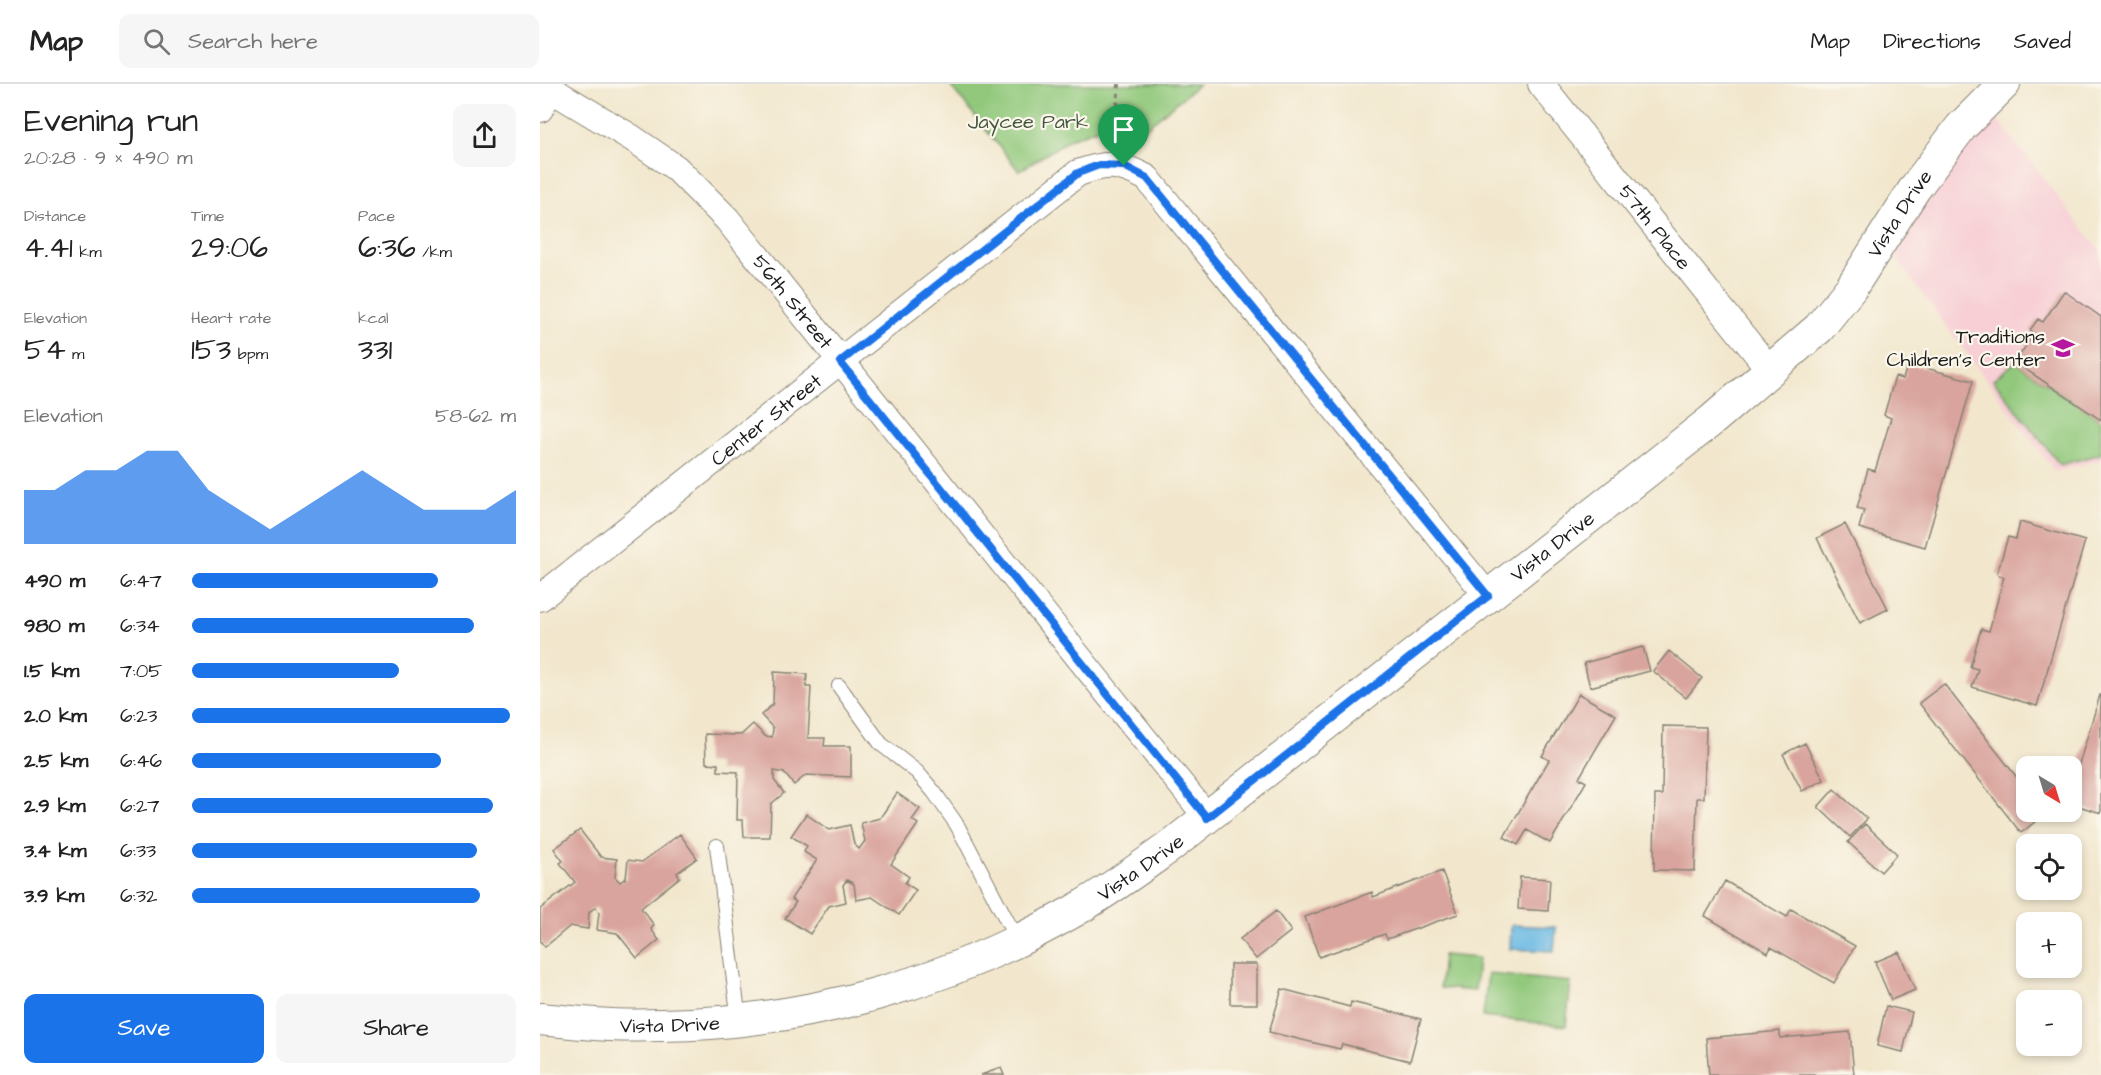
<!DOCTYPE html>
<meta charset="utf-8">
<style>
:root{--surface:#fff;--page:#f6f6f6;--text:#222;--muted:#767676;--line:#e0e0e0;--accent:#1a73e8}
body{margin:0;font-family:"Architects Daughter",sans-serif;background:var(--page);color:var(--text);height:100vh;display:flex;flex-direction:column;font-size:22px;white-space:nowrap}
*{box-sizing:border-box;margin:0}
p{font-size:20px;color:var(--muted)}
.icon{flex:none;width:33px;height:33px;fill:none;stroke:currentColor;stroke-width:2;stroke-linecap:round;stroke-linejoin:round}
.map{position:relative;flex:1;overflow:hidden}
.panel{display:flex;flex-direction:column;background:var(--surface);width:540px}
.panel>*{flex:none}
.needle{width:39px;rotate:142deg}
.buttons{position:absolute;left:1476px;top:672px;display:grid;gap:12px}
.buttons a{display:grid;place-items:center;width:66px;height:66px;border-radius:12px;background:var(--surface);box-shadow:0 3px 9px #0003;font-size:30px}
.pin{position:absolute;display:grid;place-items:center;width:51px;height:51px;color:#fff;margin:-62px -26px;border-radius:50% 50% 50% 0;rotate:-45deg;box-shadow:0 0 6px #0007}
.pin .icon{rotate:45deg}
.round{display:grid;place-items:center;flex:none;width:63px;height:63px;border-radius:12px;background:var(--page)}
.headline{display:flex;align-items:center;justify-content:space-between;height:102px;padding:0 24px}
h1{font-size:33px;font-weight:600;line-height:45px}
.stats{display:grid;grid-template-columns:repeat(3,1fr);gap:9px;height:102px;padding:6px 24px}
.stats div{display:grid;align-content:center}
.stats b{font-size:30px;font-weight:600}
.stats small{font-size:16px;font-weight:400}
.stats p{font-size:16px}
.chart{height:168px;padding:12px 24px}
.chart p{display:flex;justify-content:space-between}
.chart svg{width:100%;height:108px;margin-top:6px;fill:var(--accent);opacity:.7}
.action{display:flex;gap:12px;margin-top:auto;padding:12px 24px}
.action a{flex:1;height:69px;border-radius:12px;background:var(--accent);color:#fff;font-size:24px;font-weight:600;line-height:69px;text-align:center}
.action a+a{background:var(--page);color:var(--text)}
ul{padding:0 24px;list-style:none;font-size:20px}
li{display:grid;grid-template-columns:96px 72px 1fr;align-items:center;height:45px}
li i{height:15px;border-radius:8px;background:var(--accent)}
header{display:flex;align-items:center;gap:36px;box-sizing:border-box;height:84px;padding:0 30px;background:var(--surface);border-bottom:2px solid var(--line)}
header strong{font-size:28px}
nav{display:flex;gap:33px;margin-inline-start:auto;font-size:21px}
.search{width:420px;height:54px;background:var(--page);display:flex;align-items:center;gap:15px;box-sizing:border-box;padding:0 21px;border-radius:12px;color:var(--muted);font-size:22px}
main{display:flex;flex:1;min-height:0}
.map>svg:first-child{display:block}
.built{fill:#f7cfd5}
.green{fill:#91c87b;stroke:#56724c;stroke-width:1.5}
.water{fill:#67b8e2;stroke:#426a7f;stroke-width:1.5}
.building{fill:#d9a49d}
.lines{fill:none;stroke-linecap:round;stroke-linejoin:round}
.service-casing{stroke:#878274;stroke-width:16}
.minor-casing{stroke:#878274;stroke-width:28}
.tertiary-casing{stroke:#878274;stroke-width:34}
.path{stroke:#878274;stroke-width:4;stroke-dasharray:4.5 4.5;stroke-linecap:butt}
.service{stroke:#fff;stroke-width:14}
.minor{stroke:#fff;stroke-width:26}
.tertiary{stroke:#fff;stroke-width:32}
.route-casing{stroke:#fff;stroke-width:12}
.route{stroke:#1a73e8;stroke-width:8}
.labels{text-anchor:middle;stroke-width:4.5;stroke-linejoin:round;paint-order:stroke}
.park-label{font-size:20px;fill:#45583d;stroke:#fbf7ec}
.street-label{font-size:20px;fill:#1c1c1c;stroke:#fbf7ec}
.poi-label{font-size:20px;fill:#1c1c1c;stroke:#fbf7ec;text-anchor:end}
</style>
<header>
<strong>Map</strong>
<div class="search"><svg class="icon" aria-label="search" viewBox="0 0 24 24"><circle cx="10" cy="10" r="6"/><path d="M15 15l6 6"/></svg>Search here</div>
<nav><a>Map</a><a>Directions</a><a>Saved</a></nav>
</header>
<main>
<section class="panel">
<div class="headline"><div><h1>Evening run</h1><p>20:28 · 9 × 490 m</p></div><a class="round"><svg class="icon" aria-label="share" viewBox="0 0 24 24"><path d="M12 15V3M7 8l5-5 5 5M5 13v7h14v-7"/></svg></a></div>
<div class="stats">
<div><p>Distance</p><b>4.41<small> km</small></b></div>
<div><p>Time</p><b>29:06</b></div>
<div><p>Pace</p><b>6:36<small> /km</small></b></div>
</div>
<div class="stats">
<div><p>Elevation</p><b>54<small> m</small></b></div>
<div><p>Heart rate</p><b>153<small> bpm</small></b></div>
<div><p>kcal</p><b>331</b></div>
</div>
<div class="chart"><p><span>Elevation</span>58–62 m</p>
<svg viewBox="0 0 160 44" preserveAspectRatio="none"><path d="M0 44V22L10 22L20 14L30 14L40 6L50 6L60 22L70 30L80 38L90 30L100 22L110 14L120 22L130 30L140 30L150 30L160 22V44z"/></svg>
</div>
<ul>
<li><b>490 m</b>6:47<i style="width:76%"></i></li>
<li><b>980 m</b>6:34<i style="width:87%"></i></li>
<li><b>1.5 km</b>7:05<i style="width:64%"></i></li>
<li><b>2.0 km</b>6:23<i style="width:98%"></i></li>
<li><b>2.5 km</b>6:46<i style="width:77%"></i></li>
<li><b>2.9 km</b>6:27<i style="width:93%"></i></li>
<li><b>3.4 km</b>6:33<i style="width:88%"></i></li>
<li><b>3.9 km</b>6:32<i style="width:89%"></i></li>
</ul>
<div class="action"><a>Save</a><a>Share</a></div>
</section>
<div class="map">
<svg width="1561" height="991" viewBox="0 0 1561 991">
<rect width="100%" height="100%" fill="#fbf7ec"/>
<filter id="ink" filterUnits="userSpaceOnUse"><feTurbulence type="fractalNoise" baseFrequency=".0167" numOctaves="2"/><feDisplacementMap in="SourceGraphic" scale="12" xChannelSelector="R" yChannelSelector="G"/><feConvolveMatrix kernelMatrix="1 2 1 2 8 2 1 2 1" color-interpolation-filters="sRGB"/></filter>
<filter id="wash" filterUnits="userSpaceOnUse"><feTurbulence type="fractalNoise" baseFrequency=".008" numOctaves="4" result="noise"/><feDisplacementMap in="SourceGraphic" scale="24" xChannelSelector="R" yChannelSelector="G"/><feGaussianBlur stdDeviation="1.35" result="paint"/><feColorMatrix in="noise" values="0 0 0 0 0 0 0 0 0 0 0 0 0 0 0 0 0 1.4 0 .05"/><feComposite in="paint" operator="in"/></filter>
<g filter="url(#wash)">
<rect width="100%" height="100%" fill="#f2e7cd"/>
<path class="built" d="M 1445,19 L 1561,168 L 1561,376 L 1515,388 L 1343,157 Z"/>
<path class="green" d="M 409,0 L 659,0 L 598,50 L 564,42 L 530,55 L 479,87 Z
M 1475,278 L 1561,336 L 1561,370 L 1520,381 L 1453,296 Z
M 903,871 L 938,874 L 935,907 L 900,904 Z
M 948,890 L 1031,898 L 1026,942 L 943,933 Z"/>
<path class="water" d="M 971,841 L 1016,843 L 1014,867 L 970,865 Z"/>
<g id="blocks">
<path class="building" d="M 1524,207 L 1561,233 L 1561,336 L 1475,278 L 1494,250 L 1490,246 L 1498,235 L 1503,238 Z
M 1368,279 L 1433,297 L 1385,463 L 1319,444 L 1324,426 L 1317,424 L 1328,385 L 1335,387 L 1351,334 L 1344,331 L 1355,293 L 1363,295 Z
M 1480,438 L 1545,457 L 1497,622 L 1432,603 L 1438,585 L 1430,583 L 1441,545 L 1449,547 L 1464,493 L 1457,490 L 1468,453 L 1476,455 Z
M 1305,440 L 1348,525 L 1320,539 L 1277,454 Z
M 1103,563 L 1110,587 L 1050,603 L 1044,579 Z
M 1129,567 L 1162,594 L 1146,614 L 1113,587 Z
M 234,588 L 267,590 L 266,603 L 271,603 L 268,654 L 285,654 L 284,662 L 311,662 L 311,693 L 266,691 L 254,701 L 244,689 L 234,687 L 234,696 L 244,709 L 231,720 L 230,753 L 204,753 L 203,736 L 197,736 L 198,688 L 178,687 L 178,680 L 166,679 L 165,650 L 201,651 L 213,640 L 225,652 L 232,653 L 233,644 L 221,631 L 233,620 Z
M 1404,600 L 1486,705 L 1486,728 L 1505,728 L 1506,729 L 1481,749 L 1379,619 Z
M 1039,610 L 1076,631 L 1039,694 L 1046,698 L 1010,759 L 987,746 L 978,761 L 964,753 L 1009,676 L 1002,672 Z
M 1560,611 L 1561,611 L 1561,729 L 1532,720 L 1532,703 Z
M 1123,642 L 1166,643 L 1164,714 L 1157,714 L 1155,787 L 1114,786 L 1115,711 L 1122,711 Z
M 1265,659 L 1284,696 L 1262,707 L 1243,670 Z
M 1294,705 L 1327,735 L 1310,753 L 1278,723 Z
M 357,709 L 380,725 L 372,736 L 378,740 L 351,780 L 369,793 L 365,799 L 376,806 L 359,831 L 332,813 L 316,816 L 314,800 L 307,796 L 303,801 L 306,818 L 289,822 L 270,850 L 245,834 L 256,818 L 251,815 L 277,776 L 264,768 L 267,762 L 251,752 L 266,730 L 289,746 L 310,741 L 314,760 L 319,765 L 325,757 L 321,739 L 340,734 Z
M 1325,740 L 1357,770 L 1341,788 L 1308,758 Z
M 40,746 L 61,773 L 77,775 L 75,793 L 80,798 L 86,794 L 88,776 L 102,778 L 140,750 L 157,774 L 137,789 L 140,793 L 101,824 L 114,841 L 111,845 L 119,856 L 97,874 L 77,849 L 57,846 L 59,829 L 56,823 L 49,828 L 48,845 L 30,842 L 5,863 L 0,857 L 0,825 L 35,798 L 20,779 L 23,777 L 14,765 Z
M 902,787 L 918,830 L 847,855 L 845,850 L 779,873 L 765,833 L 832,808 L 833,813 Z
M 980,793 L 1010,795 L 1008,827 L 978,825 Z
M 1185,797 L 1247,833 L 1251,825 L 1315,862 L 1294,899 L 1231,863 L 1228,869 L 1165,832 Z
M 736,827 L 751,847 L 716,875 L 700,855 Z
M 1359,868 L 1375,906 L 1351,916 L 1335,878 Z
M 690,880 L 717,880 L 717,920 L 690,920 Z
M 742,905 L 810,923 L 811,918 L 881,935 L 870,977 L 802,960 L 800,965 L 729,948 Z
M 1346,922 L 1372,928 L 1363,968 L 1337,962 Z
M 1240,947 L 1240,954 L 1310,948 L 1314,991 L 1169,991 L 1166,954 Z
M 461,984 L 464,991 L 441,991 Z"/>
</g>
</g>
<g filter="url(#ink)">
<use href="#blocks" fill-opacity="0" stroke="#878274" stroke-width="1.5"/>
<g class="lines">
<g class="service-casing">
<path id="service" d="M 299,602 L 341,660 L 377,688 L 394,708 L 417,741 L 477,856
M 177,762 L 199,937"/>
</g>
<g class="minor-casing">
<g id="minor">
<path id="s1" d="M 2,0 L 92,54 L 136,84 L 187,135 L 667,733"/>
<path id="s2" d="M 1001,0 L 1230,286"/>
<path d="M 0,25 L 11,5"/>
<path id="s3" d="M 0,514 L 538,89 C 568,78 578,79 607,94 L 948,512"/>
</g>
</g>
<g class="tertiary-casing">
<g id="tertiary">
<path id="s4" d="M 0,935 C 24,937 48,940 72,941 C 89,942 106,941 122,941 C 266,939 409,899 534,827 C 567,808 597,786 628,764 L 1171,337 L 1279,244 L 1311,204 L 1375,104 L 1421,43 L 1464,0"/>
</g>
</g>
<path class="path" d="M 574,49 L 579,0"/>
<use href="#service" class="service"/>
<use href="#minor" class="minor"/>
<use href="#tertiary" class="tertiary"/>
</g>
</g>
<g class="lines" filter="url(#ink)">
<g class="route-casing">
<path id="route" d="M 559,81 L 584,82 L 607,94 L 948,512 L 667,734 L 300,278 L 538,89 Z"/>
</g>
<use href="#route" class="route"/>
</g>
<defs>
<g id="school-bare" transform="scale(1.8)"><path d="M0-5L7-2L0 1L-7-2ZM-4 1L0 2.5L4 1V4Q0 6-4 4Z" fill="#b5179e" stroke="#fbf7ec" stroke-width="2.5" paint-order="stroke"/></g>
</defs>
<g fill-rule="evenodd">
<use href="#school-bare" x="1523" y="264"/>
</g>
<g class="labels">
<g class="park-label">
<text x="488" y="44">Jaycee Park</text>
</g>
<g class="street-label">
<text dy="7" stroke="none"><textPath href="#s4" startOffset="1641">Vista Drive</textPath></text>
<text dy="7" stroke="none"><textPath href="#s2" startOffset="183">57th Place</textPath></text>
<text dy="7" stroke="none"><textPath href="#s1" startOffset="336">56th Street</textPath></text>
<text dy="7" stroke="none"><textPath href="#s3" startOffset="288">Center Street</textPath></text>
<text dy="7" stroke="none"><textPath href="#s4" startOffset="1156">Vista Drive</textPath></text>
<text dy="7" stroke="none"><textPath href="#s4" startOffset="634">Vista Drive</textPath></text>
<text dy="7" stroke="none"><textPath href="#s4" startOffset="130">Vista Drive</textPath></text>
</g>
<g class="poi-label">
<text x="1505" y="259">Traditions<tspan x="1505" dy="23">Children's Center</tspan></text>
</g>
</g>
</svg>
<div class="buttons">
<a><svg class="needle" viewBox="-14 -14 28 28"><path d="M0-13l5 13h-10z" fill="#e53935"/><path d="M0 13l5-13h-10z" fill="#767676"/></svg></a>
<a><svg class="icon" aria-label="locate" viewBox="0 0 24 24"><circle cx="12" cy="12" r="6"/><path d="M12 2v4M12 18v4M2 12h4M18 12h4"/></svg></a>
<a>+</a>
<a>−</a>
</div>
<div class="pin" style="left:584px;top:82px;background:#1e9e55"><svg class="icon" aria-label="arrive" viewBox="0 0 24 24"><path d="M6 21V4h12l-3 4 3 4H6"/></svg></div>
</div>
</main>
